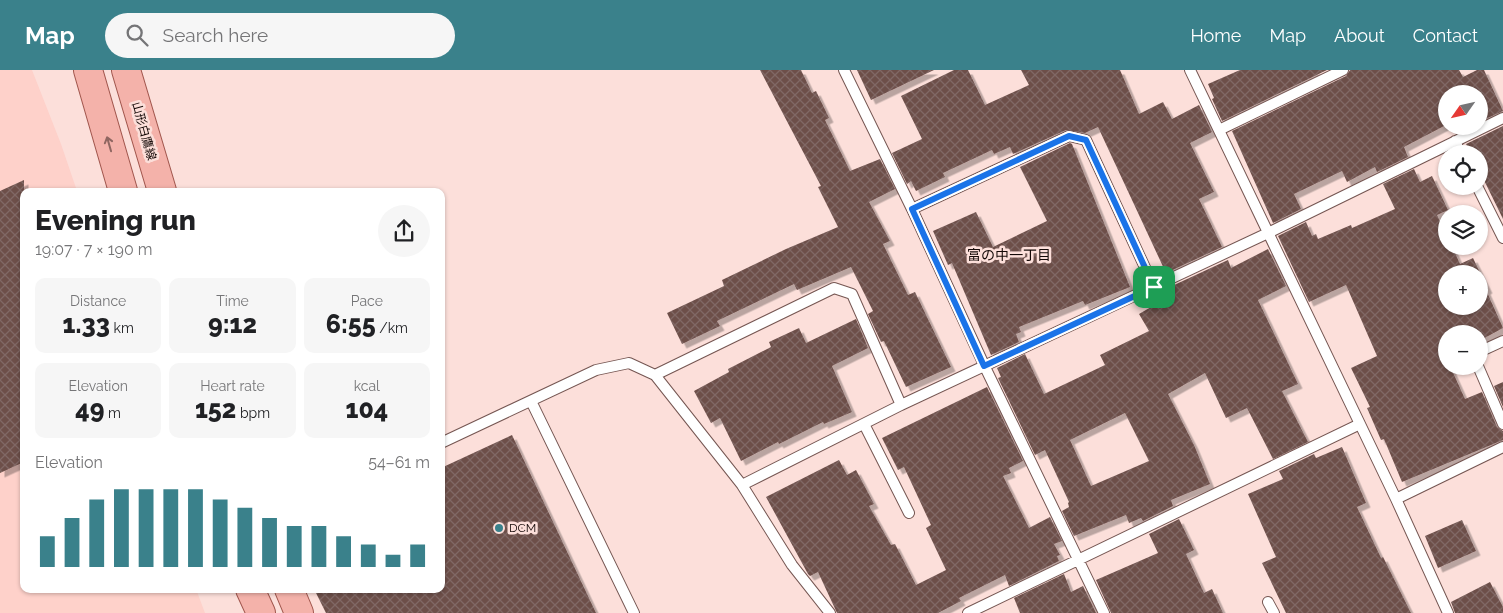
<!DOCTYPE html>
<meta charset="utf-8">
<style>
:root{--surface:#fff;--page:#f6f6f6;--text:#202124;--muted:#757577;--accent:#3a818b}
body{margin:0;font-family:Raleway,"Noto Sans JP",sans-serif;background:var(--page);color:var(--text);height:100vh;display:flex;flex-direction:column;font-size:19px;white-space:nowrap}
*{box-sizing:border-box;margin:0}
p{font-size:16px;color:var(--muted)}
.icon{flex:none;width:28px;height:28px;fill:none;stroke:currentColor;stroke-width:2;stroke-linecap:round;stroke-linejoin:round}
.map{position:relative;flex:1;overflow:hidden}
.side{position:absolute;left:20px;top:118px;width:425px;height:405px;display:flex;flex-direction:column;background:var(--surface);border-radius:10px;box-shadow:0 1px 4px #0004}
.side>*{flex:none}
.needle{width:32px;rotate:236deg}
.buttons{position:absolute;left:1438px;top:15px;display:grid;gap:10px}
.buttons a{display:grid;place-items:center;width:50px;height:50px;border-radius:50%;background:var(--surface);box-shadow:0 1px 4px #0004;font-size:25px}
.pin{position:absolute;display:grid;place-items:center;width:42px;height:42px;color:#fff;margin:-21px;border-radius:10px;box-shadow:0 2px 8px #0006}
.round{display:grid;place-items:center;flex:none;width:52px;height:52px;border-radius:26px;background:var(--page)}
.headline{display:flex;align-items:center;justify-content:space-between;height:85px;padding:0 15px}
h1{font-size:28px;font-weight:800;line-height:38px}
.stats{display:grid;grid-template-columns:repeat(3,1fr);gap:8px;height:85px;padding:5px 15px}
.stats div{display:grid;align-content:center;border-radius:10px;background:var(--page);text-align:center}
.stats b{font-size:25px;font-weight:800}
.stats small{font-size:14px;font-weight:400}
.stats p{font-size:14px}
.chart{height:140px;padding:10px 15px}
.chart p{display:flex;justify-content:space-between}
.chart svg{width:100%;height:90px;margin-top:5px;stroke:var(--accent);stroke-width:6}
header{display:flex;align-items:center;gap:30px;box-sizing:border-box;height:70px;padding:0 25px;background:var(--accent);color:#fff}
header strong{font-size:24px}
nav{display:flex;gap:28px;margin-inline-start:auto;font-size:18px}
.search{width:350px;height:45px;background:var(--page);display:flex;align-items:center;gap:12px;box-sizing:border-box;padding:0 18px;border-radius:28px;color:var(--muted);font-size:19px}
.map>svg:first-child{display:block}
.built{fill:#fed1ca}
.building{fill:url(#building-cross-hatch);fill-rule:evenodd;filter:url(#shadow)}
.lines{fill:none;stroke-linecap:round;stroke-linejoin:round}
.service-casing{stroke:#755652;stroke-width:12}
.primary-casing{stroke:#a1564d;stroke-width:30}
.service{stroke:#fff;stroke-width:10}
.primary{stroke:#f4b2aa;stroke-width:28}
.oneway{stroke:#8f6661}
.route-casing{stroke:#fff;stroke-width:10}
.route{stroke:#1a73e8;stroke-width:6}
.poi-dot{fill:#3a818b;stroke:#fcdfda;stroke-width:2}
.labels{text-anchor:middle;stroke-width:5;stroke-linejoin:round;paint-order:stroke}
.street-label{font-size:12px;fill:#140907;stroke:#fcdfda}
.poi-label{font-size:12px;fill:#140907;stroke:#fcdfda;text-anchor:start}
.neighbourhood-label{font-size:14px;fill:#140907;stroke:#fcdfda}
</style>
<header>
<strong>Map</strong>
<div class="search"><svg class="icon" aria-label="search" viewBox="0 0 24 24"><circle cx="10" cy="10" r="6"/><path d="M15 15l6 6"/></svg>Search here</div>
<nav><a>Home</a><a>Map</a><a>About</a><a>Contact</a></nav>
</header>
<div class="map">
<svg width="1503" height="543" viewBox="0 0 1503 543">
<defs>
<pattern id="building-cross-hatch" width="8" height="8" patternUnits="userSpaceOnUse" patternTransform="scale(1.25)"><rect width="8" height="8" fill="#6d4f4a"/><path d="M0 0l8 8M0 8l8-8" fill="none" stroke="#806865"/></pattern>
<filter id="shadow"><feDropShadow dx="4.5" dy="4.5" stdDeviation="0" flood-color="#0004"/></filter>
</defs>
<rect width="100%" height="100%" fill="#fcdfda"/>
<path class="built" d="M 0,0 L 32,0 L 61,74 L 77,121 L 24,121 L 24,519 L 196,519 L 205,543 L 0,543 Z"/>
<path class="building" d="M 760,0 L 801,0 L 812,23 L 816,21 L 829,48 L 825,50 L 850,101 L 880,89 L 895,119 L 869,132 L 890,171 L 883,174 L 908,225 L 915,222 L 951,297 L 906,317 L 884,271 L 881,272 L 868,244 L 873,241 L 851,197 L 797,220 L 794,214 L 717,251 L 720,256 L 682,274 L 667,243 L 724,216 L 722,210 L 786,179 L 838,157 L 818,117 L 821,116 Z
M 857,0 L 934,0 L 871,30 Z
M 954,0 L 968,0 L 985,35 L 1029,15 L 1021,0 L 1120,0 L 1139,44 L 1163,32 L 1172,49 L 1199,35 L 1212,62 L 1190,73 L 1214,122 L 1199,129 L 1222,177 L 1166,203 L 1098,57 L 1085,63 L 1066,60 L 1013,84 L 1010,77 L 994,84 L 992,80 L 943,103 L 945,107 L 916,121 L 911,111 L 907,114 L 892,83 L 922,69 L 901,26 Z
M 1240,0 L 1327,0 L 1222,51 L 1212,29 L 1214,28 L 1208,14 Z
M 1350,0 L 1459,0 L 1463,7 L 1477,0 L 1484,0 L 1503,41 L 1479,52 L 1479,24 L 1446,24 L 1446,55 L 1404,77 L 1408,87 L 1377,102 L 1375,97 L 1347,112 L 1342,101 L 1294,124 L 1301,139 L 1273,153 L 1232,61 L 1346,6 Z
M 1503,56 L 1503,149 L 1479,100 L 1479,84 L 1471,84 L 1466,74 Z
M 1070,73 L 1072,74 L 1130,217 L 1085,235 L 1083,231 L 1019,257 L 1021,262 L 1016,264 L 1019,272 L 991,285 L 952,193 L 948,195 L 933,161 L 976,142 L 993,177 L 1047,151 L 1020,97 Z
M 1414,99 L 1420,112 L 1432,106 L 1448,140 L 1437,145 L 1446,164 L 1446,176 L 1452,176 L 1460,194 L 1473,188 L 1488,219 L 1486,220 L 1503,258 L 1479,271 L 1479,264 L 1446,264 L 1446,296 L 1450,296 L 1465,329 L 1482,322 L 1497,357 L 1503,361 L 1503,370 L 1402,412 L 1384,369 L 1381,370 L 1367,338 L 1370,337 L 1351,298 L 1377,286 L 1346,215 L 1309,232 L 1278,166 L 1306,152 L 1312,166 L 1316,164 L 1318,169 L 1351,155 L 1352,158 L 1395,139 L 1383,114 ZM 1446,204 L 1479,204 L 1479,236 L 1446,236 Z
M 24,110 L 24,392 L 0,403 L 0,121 Z
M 1268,179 L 1286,216 L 1258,230 L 1298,314 L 1282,321 L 1308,372 L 1273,389 L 1247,338 L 1226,348 L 1205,303 L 1168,324 L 1194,375 L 1210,414 L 1171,430 L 1173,436 L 1143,451 L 1141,448 L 1129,453 L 1126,445 L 1074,466 L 1062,441 L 1069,437 L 1068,433 L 1069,432 L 1045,380 L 1035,385 L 998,308 L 1001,307 L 997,298 L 1025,284 L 1044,324 L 1105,295 L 1100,285 L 1149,261 L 1139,244 L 1175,223 L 1172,216 L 1228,190 L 1231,198 ZM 1125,343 L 1149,391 L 1091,416 L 1070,370 Z
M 856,249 L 868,278 L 832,296 L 852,342 L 824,354 L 823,352 L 779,374 L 778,372 L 741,391 L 720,348 L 711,353 L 694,321 L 729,302 L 728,299 L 771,277 L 769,272 L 799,258 L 806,273 Z
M 1503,312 L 1503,337 L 1494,316 Z
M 987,317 L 1023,391 L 1009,398 L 1011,403 L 1003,406 L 1029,458 L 1050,447 L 1062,471 L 1054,474 L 1060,485 L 1057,486 L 1059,491 L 1009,516 L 1005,505 L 959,528 L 961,531 L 938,543 L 837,543 L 818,502 L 810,506 L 808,504 L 766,427 L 839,390 L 847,405 L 856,400 L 874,434 L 869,436 L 891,475 L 895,474 L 916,515 L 946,500 L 926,458 L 931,455 L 904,397 L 898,400 L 882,368 Z
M 512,365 L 596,543 L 326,543 L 314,519 L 441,519 L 441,398 Z
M 1342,377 L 1366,433 L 1357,437 L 1381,488 L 1383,487 L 1411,543 L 1286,543 L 1262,493 L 1276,487 L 1248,424 L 1283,409 L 1279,401 L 1314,384 L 1316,388 Z
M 1179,449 L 1194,480 L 1186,484 L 1204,523 L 1212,519 L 1223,543 L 1111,543 L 1096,510 L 1158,483 L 1149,464 Z
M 1462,450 L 1476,481 L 1438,498 L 1425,466 Z
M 1064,504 L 1071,522 L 1083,516 L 1096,543 L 1020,543 L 1014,528 Z
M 1490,512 L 1503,537 L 1503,543 L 1455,543 L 1451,532 Z"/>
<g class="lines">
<g class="service-casing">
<path id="service" d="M 844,0 L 912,139 L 985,297 L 1104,543
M 1190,0 L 1396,429 L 1448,543
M 1219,60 L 1343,0
M 1455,71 L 1461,84
M 1477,116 L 1503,168
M 912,139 L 1069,66 L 1086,70 L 1154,217
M 1479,282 L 1503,271
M 1478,296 L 1503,354
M 655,305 L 834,218 L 852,224 L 901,335
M 531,331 L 634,543
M 864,354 L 909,443
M 441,373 L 596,300 L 629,293 L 655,305 L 742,415 L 792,495 L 830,543
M 742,415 L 901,335 L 1268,163 L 1503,48
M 1396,429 L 1503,377
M 1268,532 L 1274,543
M 968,543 L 1360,354"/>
</g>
<g class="primary-casing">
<path id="primary" d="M 88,0 L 123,121
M 126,0 L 162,121
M 250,519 L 261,543
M 289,519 L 299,543"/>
</g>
<use href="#service" class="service"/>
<use href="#primary" class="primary"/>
</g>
<defs><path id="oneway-shaft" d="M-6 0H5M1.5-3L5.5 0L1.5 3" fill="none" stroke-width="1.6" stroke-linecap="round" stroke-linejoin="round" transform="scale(1.25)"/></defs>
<use class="oneway" href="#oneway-shaft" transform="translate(109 74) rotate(-106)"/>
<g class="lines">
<g class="route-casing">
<path id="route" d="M 1069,66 L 1086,70 L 1154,217 L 984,296 L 912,139 Z"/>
</g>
<use href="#route" class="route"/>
</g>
<circle class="poi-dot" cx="499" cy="458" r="5"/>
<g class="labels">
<g class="street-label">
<text transform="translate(144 61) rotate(74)" y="4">山形白鷹線</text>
</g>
<g class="poi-label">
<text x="509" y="462">DCM</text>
</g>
<g class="neighbourhood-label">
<text x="1009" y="190">富の中一丁目</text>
</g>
</g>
</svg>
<div class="buttons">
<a><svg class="needle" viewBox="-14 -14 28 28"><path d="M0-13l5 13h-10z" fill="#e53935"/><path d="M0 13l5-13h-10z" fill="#757577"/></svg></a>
<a><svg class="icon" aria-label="locate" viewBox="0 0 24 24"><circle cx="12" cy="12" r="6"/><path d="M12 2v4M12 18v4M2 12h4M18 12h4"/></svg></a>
<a><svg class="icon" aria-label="layers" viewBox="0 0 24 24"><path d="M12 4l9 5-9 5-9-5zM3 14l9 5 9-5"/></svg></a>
<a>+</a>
<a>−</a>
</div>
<div class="pin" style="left:1154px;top:217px;background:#1e9e55"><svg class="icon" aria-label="arrive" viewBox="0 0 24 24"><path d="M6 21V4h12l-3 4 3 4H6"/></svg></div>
<section class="side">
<div class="headline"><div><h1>Evening run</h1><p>19:07 · 7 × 190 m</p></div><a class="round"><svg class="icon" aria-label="share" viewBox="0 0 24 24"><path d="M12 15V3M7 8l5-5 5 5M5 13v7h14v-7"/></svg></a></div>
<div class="stats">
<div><p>Distance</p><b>1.33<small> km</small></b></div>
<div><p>Time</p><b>9:12</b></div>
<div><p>Pace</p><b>6:55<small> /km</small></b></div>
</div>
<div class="stats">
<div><p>Elevation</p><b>49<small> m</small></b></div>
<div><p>Heart rate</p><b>152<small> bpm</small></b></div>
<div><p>kcal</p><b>104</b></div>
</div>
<div class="chart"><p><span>Elevation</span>54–61 m</p>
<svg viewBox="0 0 160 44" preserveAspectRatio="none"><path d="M5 44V29M15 44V20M25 44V11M35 44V6M45 44V6M55 44V6M65 44V6M75 44V11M85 44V15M95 44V20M105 44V24M115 44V24M125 44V29M135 44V33M145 44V38M155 44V33"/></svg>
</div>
</section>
</div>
